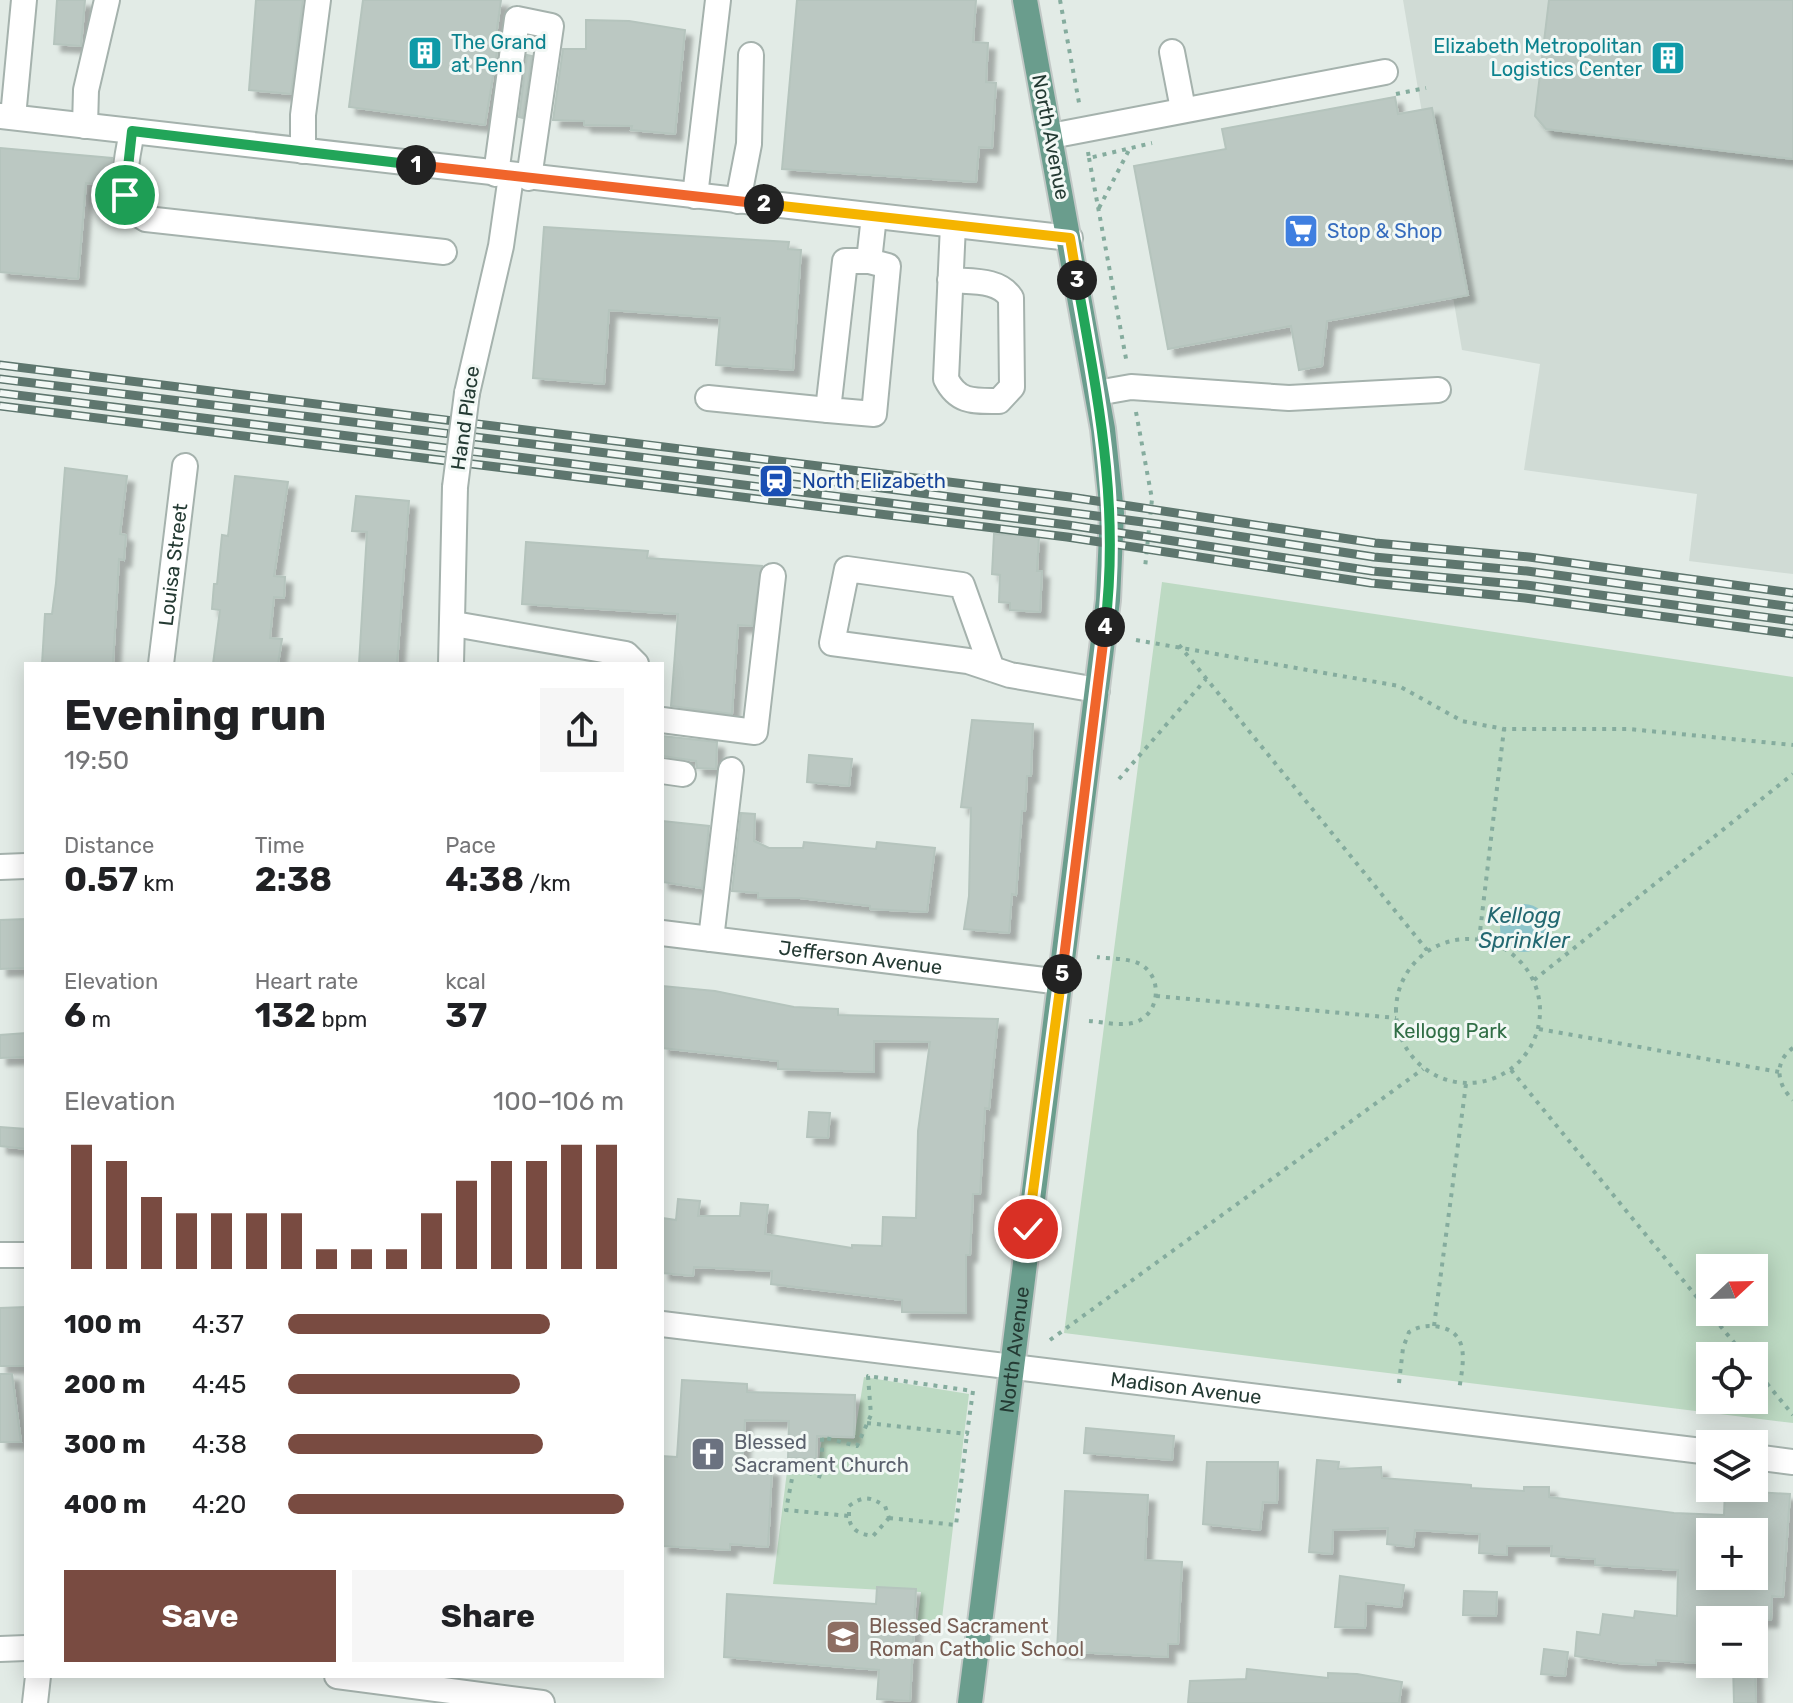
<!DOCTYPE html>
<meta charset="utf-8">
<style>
:root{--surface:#fff;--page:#f6f6f6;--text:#202124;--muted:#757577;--accent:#794b41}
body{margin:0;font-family:Rubik,sans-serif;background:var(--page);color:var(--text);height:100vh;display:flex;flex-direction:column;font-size:30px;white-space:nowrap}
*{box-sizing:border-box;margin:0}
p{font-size:26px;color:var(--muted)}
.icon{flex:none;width:44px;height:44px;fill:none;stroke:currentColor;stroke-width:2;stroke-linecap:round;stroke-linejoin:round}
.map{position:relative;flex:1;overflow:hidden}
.sheet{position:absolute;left:24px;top:662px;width:640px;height:1016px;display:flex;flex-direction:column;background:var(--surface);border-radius:0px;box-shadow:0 4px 20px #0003}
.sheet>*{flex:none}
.needle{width:52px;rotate:68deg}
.tools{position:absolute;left:1696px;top:1254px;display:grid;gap:16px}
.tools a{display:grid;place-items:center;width:72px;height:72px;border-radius:0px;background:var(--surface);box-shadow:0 4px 20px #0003;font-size:40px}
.pin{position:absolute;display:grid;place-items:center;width:68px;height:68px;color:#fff;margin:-34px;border:4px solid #fff;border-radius:50%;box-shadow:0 2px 8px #0007}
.km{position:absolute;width:40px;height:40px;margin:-20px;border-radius:50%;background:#222;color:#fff;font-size:22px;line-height:40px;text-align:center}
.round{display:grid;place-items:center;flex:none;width:84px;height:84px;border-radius:0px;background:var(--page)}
.summary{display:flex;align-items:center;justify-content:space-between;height:136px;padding:0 40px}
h1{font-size:44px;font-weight:700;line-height:60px}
.stats{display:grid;grid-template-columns:repeat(3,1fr);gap:12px;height:136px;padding:8px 40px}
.stats div{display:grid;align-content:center}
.stats b{font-size:34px;font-weight:700}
.stats small{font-size:22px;font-weight:400}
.stats p{font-size:22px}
.chart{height:224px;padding:16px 40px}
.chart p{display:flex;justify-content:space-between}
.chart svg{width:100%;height:144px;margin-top:8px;stroke:var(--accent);stroke-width:6}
.action{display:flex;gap:16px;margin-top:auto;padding:16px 40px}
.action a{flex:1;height:92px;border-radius:0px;background:var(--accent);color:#fff;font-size:32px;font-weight:700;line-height:92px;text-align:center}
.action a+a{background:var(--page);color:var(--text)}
ul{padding:0 40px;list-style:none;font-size:26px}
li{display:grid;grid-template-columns:128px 96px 1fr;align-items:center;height:60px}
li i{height:20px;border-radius:10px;background:var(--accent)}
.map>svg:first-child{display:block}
.built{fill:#d0dbd5}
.green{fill:#bddac3;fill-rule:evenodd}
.water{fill:#8fc5cb}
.building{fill:#bbc8c2;stroke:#b5c4bd;stroke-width:2;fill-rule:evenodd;filter:url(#shadow)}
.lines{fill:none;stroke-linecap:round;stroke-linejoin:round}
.minor-casing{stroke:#a5b2ad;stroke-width:28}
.major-casing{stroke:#c2c8c6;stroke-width:28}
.path{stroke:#85ac9e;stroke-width:4;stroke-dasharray:4 6;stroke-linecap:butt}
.minor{stroke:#fff;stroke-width:24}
.major{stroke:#6a9d8d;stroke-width:24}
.rail-casing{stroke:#5e766e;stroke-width:9}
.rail{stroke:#f2f8f5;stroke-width:6;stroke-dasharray:18;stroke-linecap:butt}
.minor-bridge-casing{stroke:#a5b2ad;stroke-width:28;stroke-linecap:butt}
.minor-bridge{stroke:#fff;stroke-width:24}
.split-1-casing{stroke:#fff;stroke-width:16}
.split-2-casing{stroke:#fff;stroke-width:16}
.split-3-casing{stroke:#fff;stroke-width:16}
.split-4-casing{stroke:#fff;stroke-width:16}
.split-5-casing{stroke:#fff;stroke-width:16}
.split-6-casing{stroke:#fff;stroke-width:16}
.split-1{stroke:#22a559;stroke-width:10}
.split-2{stroke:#f0652b;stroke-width:10}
.split-3{stroke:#f5b400;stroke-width:10}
.split-4{stroke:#22a559;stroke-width:10}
.split-5{stroke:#f0652b;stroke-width:10}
.split-6{stroke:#f5b400;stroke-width:10}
.labels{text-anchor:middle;stroke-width:6;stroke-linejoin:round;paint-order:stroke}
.culture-label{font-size:20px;fill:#0d838f;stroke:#f2f8f5;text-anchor:start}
.street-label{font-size:20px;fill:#243a33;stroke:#f2f8f5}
.shop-label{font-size:20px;fill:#366cbe;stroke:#f2f8f5;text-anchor:start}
.transit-label{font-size:20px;fill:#164399;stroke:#f2f8f5;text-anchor:start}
.park-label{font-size:20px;fill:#316e46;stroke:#f2f8f5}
.worship-label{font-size:20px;fill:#5b616d;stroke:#f2f8f5;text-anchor:start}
.education-label{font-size:20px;fill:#785e54;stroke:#f2f8f5;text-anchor:start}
.water-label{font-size:22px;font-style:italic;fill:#236871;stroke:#f2f8f5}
</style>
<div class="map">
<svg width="1793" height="1703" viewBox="0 0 1793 1703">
<defs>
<filter id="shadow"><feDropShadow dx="7" dy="7" stdDeviation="2" flood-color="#0004"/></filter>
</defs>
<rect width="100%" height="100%" fill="#e2ebe6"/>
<path class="built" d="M 1403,0 L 1793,0 L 1793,574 L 1689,561 L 1697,494 L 1524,470 L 1540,364 L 1462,350 Z"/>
<path class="green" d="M 1162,582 L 1793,677 L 1793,1423 L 1064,1333 ZM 1710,1268 L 1754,1268 L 1754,1312 L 1710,1312 ZM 1710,1356 L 1754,1356 L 1754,1400 L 1710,1400 Z
M 864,1377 L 969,1394 L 940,1635 L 916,1634 L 921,1592 L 773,1584 L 788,1463 L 818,1468 L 822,1437 L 854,1439 Z"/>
<path class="water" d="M1500 928a24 24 0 1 1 48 0a24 24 0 1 1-48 0Z"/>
<path class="building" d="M 57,0 L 85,0 L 81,46 L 54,44 Z
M 256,0 L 303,0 L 291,94 L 249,90 Z
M 363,0 L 501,0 L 494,51 L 497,52 L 485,125 L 349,107 Z
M 797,0 L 976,0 L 973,42 L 988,43 L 986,82 L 996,83 L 992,148 L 979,147 L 976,182 L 782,169 Z
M 1549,0 L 1793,0 L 1793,159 L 1546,129 L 1535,116 Z
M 586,20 L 629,21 L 685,30 L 675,134 L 631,130 L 632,126 L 584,125 L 584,121 L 553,120 L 563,49 L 586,49 Z
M 527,55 L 532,56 L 523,118 L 519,117 Z
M 1395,97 L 1398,114 L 1432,108 L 1468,295 L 1327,321 L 1322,366 L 1299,370 L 1291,326 L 1168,349 L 1134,166 L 1226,149 L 1222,129 Z
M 0,148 L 112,158 L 110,185 L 86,183 L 78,279 L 0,272 Z
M 544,227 L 789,242 L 788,249 L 801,250 L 793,370 L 716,365 L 720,318 L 609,310 L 604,384 L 533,378 Z
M 65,468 L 127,476 L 120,534 L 126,535 L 124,560 L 119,559 L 113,664 L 42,664 L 45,614 L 52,614 L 56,583 Z
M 235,476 L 288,482 L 274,576 L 285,577 L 284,598 L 274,597 L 270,638 L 282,639 L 278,664 L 213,664 L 220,610 L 212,609 L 214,584 L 217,584 L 222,535 L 228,536 Z
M 356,496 L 409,501 L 397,664 L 359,664 L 367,532 L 352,531 Z
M 994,534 L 1039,536 L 1037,571 L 1042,571 L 1040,612 L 1010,610 L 1010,603 L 999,602 L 1000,575 L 992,574 Z
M 526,542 L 648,551 L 647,558 L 762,566 L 752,626 L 738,625 L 732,714 L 671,706 L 678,614 L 522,604 Z
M 972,720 L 1033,724 L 1031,776 L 1027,776 L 1025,811 L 1022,811 L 1016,895 L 1012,894 L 1009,933 L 964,929 L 969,896 L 971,808 L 961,807 Z
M 662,736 L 717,742 L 716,769 L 697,768 L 696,761 L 662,756 Z
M 809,755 L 852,759 L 849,786 L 807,782 Z
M 741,813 L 755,814 L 754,841 L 769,848 L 803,848 L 804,842 L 876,849 L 877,842 L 935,848 L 927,912 L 870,909 L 870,906 L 800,898 L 758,898 L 758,893 L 732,891 Z
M 662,821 L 709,826 L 702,888 L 662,882 Z
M 26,919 L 26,968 L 0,969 L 0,920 Z
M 662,986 L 715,991 L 794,1007 L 838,1009 L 838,1015 L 998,1019 L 989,1109 L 985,1108 L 980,1194 L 973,1194 L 970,1255 L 966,1255 L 966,1313 L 902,1312 L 902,1300 L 771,1284 L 772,1271 L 694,1267 L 693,1276 L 662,1273 L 662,1218 L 676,1220 L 678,1199 L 700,1201 L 698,1216 L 740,1216 L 741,1203 L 768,1205 L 765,1234 L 852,1248 L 852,1245 L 882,1246 L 883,1217 L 916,1218 L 918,1131 L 930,1042 L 874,1041 L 874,1072 L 778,1069 L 778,1061 L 662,1048 Z
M 26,1033 L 26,1057 L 0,1058 L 0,1035 Z
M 809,1112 L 830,1113 L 828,1138 L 807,1137 Z
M 0,1127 L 26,1129 L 26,1149 L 0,1146 Z
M 26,1307 L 26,1366 L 0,1366 L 0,1308 Z
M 0,1374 L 12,1374 L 21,1442 L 0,1442 Z
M 682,1380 L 747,1384 L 747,1392 L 855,1395 L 854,1437 L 817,1436 L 816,1459 L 788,1458 L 789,1421 L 745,1420 L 742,1467 L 772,1469 L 768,1547 L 730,1544 L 730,1550 L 662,1546 L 662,1456 L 677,1457 Z
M 1086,1428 L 1174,1436 L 1172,1460 L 1084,1453 Z
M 1317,1460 L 1339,1462 L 1338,1469 L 1381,1467 L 1382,1478 L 1471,1485 L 1471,1488 L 1524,1491 L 1524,1487 L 1549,1487 L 1549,1497 L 1674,1513 L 1724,1515 L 1725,1490 L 1790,1494 L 1783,1597 L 1772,1596 L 1771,1620 L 1710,1620 L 1710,1664 L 1656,1660 L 1656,1665 L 1618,1663 L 1575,1656 L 1577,1632 L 1600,1635 L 1603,1614 L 1634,1618 L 1635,1611 L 1677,1616 L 1678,1570 L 1595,1565 L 1595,1559 L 1551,1556 L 1552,1546 L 1507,1546 L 1507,1555 L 1479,1553 L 1480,1534 L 1415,1530 L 1413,1547 L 1387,1544 L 1388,1528 L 1333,1530 L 1332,1554 L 1309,1552 ZM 1710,1532 L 1754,1532 L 1754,1576 L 1710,1576 Z
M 1207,1462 L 1278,1462 L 1277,1503 L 1263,1502 L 1260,1530 L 1203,1524 Z
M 1065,1491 L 1148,1495 L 1145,1560 L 1182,1562 L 1178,1644 L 1168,1644 L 1168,1657 L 1057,1651 Z
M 1340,1576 L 1404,1585 L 1401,1607 L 1366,1603 L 1365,1628 L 1335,1627 Z
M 877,1587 L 916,1589 L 910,1701 L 877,1699 L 879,1670 L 724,1657 L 727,1594 L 876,1604 Z
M 1464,1591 L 1497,1592 L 1496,1616 L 1463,1615 Z
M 1544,1649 L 1568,1652 L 1565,1676 L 1541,1674 Z
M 1733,1664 L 1755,1664 L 1756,1703 L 1734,1703 Z
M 1247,1669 L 1328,1678 L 1328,1673 L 1357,1674 L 1402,1682 L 1399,1703 L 1188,1703 L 1190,1681 L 1246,1679 Z"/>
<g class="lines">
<g class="minor-casing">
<g id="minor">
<path d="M 1172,52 L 1183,109"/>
<path d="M 0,116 L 1070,238"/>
<path d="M 13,117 L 24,0"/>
<path d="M 85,126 L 86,90 L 107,0"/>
<path d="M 132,131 C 127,161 114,201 146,219 L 444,252"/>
<path d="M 1051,136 L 1385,72"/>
<path d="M 303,151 L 303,115 L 318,0"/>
<path d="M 496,174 L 517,19 L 551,26 L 529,178"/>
<path d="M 695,196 L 718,0"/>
<path d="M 738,201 L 749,144 L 751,55"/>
<path d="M 845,261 L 869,261 L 888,266 L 874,414 L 828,410 Z"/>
<path d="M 869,261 L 874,216"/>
<path d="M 950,280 C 972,282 999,279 1011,298 L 1012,387 L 999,401 C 974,401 958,403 946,379 L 953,225"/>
<path d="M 467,393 L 501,246 L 511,176"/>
<path d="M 1097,393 L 1131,387 L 1289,398 L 1438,390"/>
<path d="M 708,398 L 828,410"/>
<path d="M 454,624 L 626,654 L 636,664"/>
<path id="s1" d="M 161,664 L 185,466"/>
<path d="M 451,664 L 455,487"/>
<path d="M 992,669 L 962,585 L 847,569 L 832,643 L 968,661 L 1010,675 L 1097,690"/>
<path d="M 662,720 L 755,732 L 773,576"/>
<path d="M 662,771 L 683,774"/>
<path d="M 0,867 L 26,866"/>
<path id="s2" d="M 662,933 L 1061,982"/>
<path d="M 711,939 L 731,770"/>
<path d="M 0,1255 L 26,1255"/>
<path id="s3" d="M 662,1324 L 1710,1452"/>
<path d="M 1754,1457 L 1793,1462"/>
<path d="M 0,1649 L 26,1648"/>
<path d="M 337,1676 L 542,1703"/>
<path d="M 35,1703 L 38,1676"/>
</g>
</g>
<g class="major-casing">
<g id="major">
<path id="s4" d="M 970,1703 L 1108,600 L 1112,513 L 1103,429 L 1025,0"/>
</g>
</g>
<path class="path" d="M 1060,0 L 1080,108
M 1396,94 L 1426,88
M 1088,152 L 1089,158 L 1152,143
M 1089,158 L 1127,364
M 1099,208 L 1129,150
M 1136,412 L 1152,499 L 1145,568
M 1136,640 L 1399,686 L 1462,721 L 1504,729 L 1629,729 L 1793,745
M 1179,645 L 1427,950
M 1119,779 L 1206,679
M1396 1011a72 72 0 1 1 144 0a72 72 0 1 1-144 0Z
M 1479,940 L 1504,729
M 1534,980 L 1793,774
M 1156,996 L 1396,1018
M 1089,1021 C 1103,1022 1119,1026 1133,1023 C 1160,1016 1164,977 1140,964 C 1128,958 1110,959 1097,957
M 1539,1029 L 1779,1072
M 1793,1048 C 1773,1062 1777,1085 1793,1100
M 1511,1070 L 1745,1356
M 1434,1326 L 1466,1084
M 1050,1340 L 1423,1069
M 1754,1368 L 1793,1415
M 1399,1383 L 1403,1348 L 1409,1332 C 1419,1326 1429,1325 1440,1327 C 1472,1334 1462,1367 1459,1391
M 867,1423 L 967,1434 L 973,1391 L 868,1376 L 871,1415 L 857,1446 L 822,1437 L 822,1477 L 794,1468 L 786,1510 L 849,1516 C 850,1531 860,1534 873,1536 L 889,1518
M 849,1516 L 849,1506 C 864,1495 870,1497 885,1506 L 889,1518
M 889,1518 L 956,1525 L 967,1434"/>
<use href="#minor" class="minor"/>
<use href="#major" class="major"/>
<g class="rail-casing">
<path id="rail" d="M 0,365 L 1070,497 L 1375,543 L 1529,557 L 1793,593
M 0,379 L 721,467 L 1158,524 L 1374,557 L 1527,571 L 1793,607
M 0,393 L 1068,525 L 1372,571 L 1526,585 L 1793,621
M 0,406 L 1067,537 L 1371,583 L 1525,598 L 1793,634"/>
</g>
<use href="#rail" class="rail"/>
<g class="minor-bridge-casing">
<path id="minor-bridge" d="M 455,487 L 467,393"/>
</g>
<use href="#minor-bridge" class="minor-bridge"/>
</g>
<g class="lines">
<g class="split-1-casing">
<path id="split-1" d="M 125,195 L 132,131 L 416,165"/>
</g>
<g class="split-2-casing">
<path id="split-2" d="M 416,165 L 764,204"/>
</g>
<g class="split-3-casing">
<path id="split-3" d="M 764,204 L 1070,238 L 1077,280"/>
</g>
<g class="split-4-casing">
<path id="split-4" d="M 1077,280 C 1098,400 1120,504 1105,627"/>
</g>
<g class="split-5-casing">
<path id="split-5" d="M 1062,974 L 1105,627"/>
</g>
<g class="split-6-casing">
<path id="split-6" d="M 1028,1229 L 1062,974"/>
</g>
<use href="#split-1" class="split-1"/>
<use href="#split-2" class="split-2"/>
<use href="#split-3" class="split-3"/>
<use href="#split-4" class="split-4"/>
<use href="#split-5" class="split-5"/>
<use href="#split-6" class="split-6"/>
</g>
<defs>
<g id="building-square" transform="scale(1.8)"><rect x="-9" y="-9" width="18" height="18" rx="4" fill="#0f9aa8" stroke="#f2f8f5"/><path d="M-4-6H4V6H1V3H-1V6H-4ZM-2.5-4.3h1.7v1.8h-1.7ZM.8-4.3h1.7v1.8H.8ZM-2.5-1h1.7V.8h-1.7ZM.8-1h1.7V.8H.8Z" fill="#fff"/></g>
<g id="supermarket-square" transform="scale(1.8)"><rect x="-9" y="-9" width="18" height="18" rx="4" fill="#3f7fe0" stroke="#f2f8f5"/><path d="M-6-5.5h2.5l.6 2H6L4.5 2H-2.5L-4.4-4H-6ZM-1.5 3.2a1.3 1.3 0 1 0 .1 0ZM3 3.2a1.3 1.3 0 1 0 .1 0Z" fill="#fff"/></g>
<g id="station-square" transform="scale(1.8)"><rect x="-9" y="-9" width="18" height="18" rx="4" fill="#1a4fb4" stroke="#f2f8f5"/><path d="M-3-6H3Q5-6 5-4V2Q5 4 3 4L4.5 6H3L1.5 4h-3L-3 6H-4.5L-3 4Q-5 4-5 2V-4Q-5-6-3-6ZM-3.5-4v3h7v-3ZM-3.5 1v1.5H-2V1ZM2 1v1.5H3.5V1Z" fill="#fff"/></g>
<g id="church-square" transform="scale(1.8)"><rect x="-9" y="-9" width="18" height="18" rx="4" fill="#6b7280" stroke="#f2f8f5"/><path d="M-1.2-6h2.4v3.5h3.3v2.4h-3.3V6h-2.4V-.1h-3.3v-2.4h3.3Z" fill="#fff"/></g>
<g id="school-square" transform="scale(1.8)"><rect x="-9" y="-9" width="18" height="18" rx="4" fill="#8d6e63" stroke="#f2f8f5"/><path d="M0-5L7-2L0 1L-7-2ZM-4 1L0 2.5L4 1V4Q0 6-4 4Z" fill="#fff"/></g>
</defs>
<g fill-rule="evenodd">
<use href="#building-square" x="425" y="53"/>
<use href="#building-square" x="1668" y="58"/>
<use href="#supermarket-square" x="1301" y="231"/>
<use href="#station-square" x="776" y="481"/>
<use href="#church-square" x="708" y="1454"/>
<use href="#school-square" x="843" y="1637"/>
</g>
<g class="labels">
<g class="culture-label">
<text x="451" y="49">The Grand<tspan x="451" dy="23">at Penn</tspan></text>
<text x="1642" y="53" text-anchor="end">Elizabeth Metropolitan<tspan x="1642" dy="23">Logistics Center</tspan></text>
</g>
<g class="street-label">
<text transform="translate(1051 137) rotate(79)" y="7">North Avenue</text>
<text transform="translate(465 418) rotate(-82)" y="7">Hand Place</text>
<text dy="7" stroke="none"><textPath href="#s1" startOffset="100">Louisa Street</textPath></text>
<text dy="7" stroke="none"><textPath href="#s2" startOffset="200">Jefferson Avenue</textPath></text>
<text dy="7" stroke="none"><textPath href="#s4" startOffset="356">North Avenue</textPath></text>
<text dy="7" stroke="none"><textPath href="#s3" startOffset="528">Madison Avenue</textPath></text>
</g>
<g class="shop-label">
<text x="1327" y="238">Stop &amp; Shop</text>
</g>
<g class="transit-label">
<text x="802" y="488">North Elizabeth</text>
</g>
<g class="park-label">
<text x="1450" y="1038">Kellogg Park</text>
</g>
<g class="worship-label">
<text x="734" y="1449">Blessed<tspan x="734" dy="23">Sacrament Church</tspan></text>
</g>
<g class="education-label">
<text x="869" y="1633">Blessed Sacrament<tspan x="869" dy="23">Roman Catholic School</tspan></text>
</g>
<g class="water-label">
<text x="1524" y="923">Kellogg<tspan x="1524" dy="25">Sprinkler</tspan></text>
</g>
</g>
</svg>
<div class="tools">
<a><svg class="needle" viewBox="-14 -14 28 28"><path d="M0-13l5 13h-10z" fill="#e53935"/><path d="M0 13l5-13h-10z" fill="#757577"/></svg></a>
<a><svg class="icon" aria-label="locate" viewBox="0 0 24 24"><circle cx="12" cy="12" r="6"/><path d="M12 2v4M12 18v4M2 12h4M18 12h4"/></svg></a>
<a><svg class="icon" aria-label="layers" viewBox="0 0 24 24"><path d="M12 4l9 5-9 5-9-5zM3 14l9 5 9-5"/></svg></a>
<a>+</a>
<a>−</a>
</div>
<div class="pin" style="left:125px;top:195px;background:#1e9e55"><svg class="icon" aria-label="arrive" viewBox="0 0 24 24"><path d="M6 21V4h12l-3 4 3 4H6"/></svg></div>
<div class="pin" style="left:1028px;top:1229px;background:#d93025"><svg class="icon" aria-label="check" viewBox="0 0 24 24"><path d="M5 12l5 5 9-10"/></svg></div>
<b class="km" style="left:416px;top:165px">1</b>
<b class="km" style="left:764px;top:204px">2</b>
<b class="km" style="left:1077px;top:280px">3</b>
<b class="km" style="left:1105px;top:627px">4</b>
<b class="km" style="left:1062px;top:974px">5</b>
<section class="sheet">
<div class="summary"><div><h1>Evening run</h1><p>19:50</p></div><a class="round"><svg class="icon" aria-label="share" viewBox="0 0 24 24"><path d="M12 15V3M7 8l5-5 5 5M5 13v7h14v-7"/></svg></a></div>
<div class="stats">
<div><p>Distance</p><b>0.57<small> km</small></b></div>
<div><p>Time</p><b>2:38</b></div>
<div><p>Pace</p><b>4:38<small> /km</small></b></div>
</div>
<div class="stats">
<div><p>Elevation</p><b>6<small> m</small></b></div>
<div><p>Heart rate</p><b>132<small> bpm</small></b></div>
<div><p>kcal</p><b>37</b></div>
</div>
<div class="chart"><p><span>Elevation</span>100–106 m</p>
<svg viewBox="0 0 160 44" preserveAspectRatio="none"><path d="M5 44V6M15 44V11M25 44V22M35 44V27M45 44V27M55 44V27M65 44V27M75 44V38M85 44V38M95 44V38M105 44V27M115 44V17M125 44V11M135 44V11M145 44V6M155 44V6"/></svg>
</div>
<ul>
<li><b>100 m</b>4:37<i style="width:78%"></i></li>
<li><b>200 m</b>4:45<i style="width:69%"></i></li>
<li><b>300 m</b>4:38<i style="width:76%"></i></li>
<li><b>400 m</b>4:20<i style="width:100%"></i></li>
</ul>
<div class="action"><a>Save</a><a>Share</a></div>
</section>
</div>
